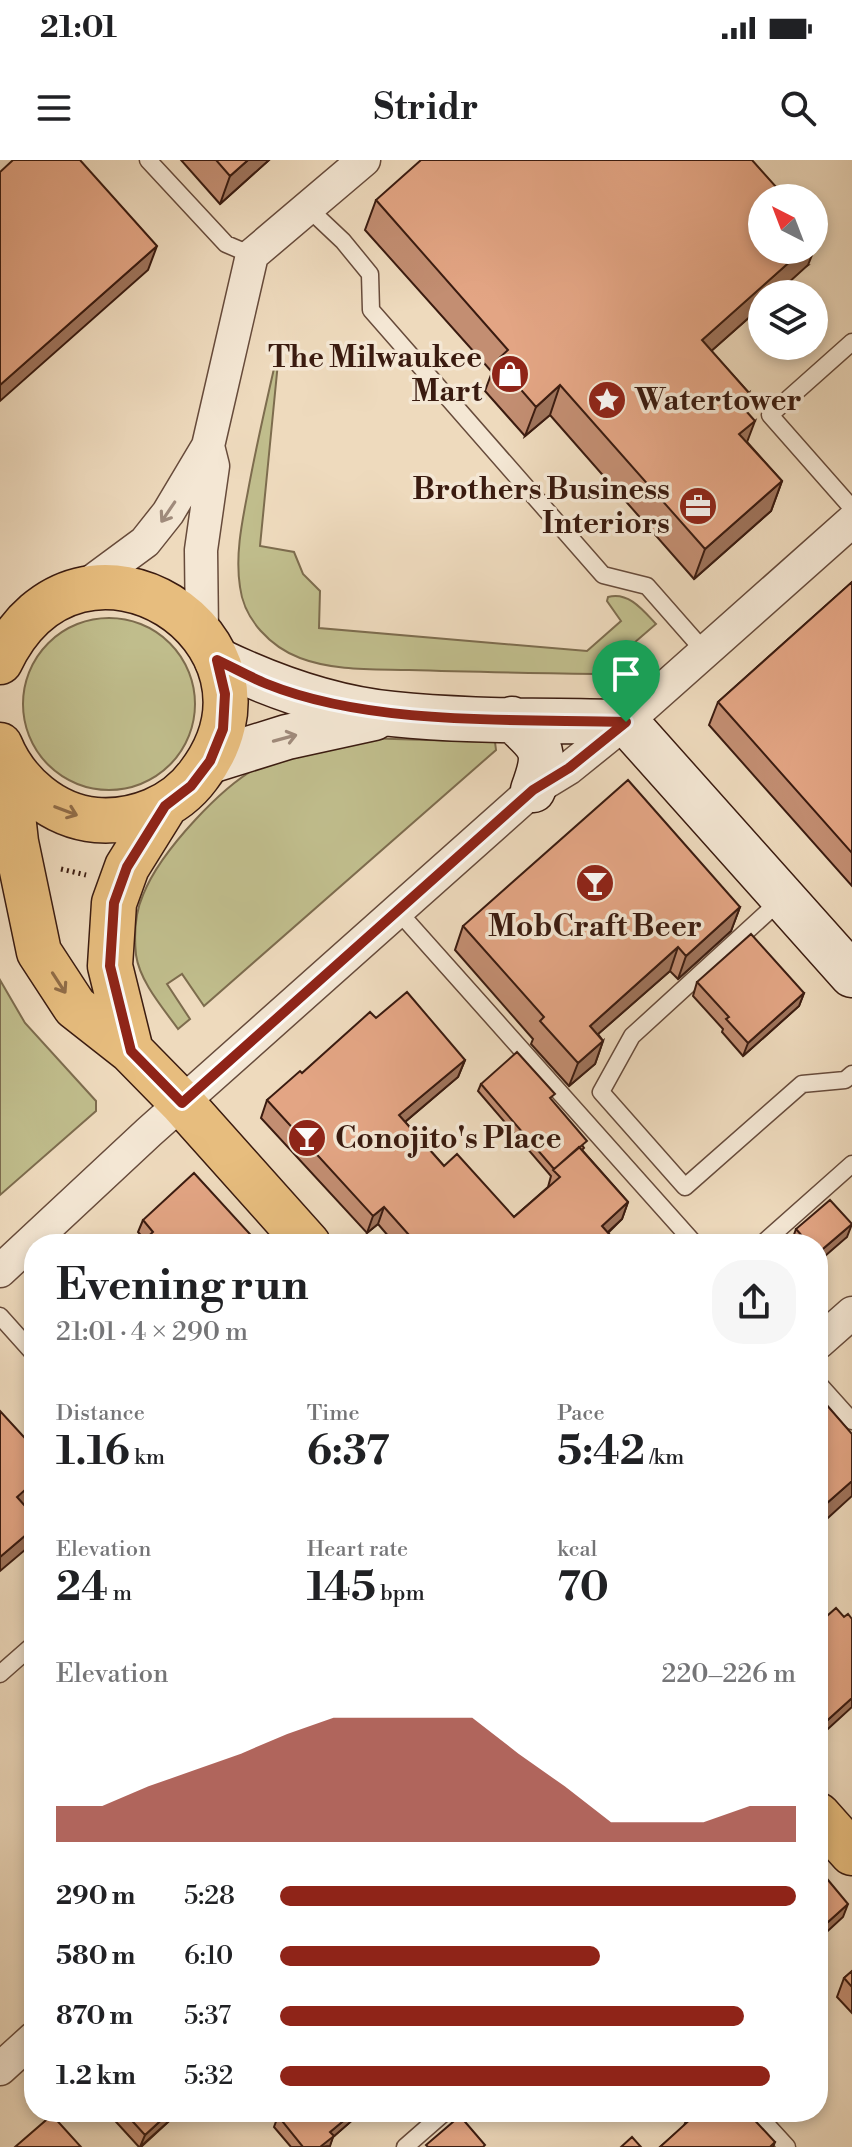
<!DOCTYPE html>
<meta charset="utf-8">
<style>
:root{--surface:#fff;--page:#f6f6f6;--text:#202124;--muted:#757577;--accent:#8f2418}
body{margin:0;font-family:"Libre Bodoni",serif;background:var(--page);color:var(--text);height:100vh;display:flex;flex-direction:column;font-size:30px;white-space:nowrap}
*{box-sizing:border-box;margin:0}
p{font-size:26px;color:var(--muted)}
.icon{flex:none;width:44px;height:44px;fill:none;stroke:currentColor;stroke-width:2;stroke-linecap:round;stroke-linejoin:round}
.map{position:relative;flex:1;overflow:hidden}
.panel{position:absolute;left:24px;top:1074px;width:804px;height:888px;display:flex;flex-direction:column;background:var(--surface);border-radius:32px;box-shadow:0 4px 12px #0003}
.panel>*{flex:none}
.needle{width:52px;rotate:318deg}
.tools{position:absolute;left:748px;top:24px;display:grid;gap:16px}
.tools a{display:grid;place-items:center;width:80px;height:80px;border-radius:50%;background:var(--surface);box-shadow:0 4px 12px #0003;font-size:40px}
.pin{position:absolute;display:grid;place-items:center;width:68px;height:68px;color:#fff;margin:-82px -34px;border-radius:50% 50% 50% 0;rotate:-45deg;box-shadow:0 0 8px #0007}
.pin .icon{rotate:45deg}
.round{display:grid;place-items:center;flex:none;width:84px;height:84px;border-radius:32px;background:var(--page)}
.headline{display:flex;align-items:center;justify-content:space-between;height:136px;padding:0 32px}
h1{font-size:44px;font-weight:800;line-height:60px}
.figures{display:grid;grid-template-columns:repeat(3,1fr);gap:12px;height:136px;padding:8px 32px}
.figures div{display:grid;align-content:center}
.figures b{font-size:40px;font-weight:800}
.figures small{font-size:22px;font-weight:400}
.figures p{font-size:22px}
.chart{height:224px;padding:16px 32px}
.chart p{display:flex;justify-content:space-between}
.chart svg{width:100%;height:144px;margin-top:8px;fill:var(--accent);opacity:.7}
ul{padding:0 32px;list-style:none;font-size:26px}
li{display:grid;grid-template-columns:128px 96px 1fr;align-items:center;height:60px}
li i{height:20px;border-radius:10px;background:var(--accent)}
.status{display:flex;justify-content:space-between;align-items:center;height:56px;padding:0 40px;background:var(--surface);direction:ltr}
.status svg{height:22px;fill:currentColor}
header{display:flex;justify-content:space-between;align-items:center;height:104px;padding:0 32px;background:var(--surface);font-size:36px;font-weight:800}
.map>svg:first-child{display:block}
.green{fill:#c0bd8c;stroke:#7d6c4e;stroke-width:2}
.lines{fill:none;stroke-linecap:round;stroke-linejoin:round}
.lane-casing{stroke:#674b3b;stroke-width:19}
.street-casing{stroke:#674b3b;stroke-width:35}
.secondary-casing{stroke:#3a1b10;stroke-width:47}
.primary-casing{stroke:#3a1b10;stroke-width:47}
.path{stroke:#3a1b10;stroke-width:5;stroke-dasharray:2 4;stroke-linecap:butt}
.lane{stroke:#f4e7d4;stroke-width:16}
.street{stroke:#f4e7d4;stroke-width:32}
.secondary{stroke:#f4e7d4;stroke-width:44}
.primary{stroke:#e7bd7e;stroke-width:44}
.wall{fill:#c38e72;stroke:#3a1b10;stroke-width:2}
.shaded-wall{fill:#9f745c;stroke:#3a1b10;stroke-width:2}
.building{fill:#e3a584;stroke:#3a1b10;stroke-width:2}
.oneway{stroke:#a08b7c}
.oneway2{stroke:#906c47}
.route-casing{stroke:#fff;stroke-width:16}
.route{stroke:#8f2418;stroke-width:10}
.labels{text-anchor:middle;stroke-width:7;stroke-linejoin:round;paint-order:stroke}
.poi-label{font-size:30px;font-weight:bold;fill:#3a1b10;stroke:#f4e7d4;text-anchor:end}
</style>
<div class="status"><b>21:01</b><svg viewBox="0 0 49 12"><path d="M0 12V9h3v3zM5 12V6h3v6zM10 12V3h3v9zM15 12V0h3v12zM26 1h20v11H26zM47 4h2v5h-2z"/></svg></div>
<header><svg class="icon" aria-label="menu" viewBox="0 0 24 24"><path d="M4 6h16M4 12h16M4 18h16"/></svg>Stridr<svg class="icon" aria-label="search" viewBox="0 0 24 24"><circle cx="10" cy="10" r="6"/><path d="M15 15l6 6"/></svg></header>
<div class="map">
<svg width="852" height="1987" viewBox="0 0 852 1987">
<rect width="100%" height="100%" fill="#eedabd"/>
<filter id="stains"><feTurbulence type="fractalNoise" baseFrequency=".0025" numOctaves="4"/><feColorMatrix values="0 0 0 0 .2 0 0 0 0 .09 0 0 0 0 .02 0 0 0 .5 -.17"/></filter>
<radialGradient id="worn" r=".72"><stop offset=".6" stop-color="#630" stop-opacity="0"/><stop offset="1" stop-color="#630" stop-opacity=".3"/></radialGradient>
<path class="green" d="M 280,182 L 260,386 L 294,392 L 303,414 L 320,431 L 319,468 L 587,491 L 621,461 L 607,441 L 608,437 C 628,431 643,450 656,464 L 598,514 C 535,513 472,512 409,510 C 373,509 334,511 300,498 C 271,487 244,460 240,427 C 235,395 242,362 248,331 C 257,281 269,231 280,182 Z
M23 544a86 86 0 1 1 172 0a86 86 0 1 1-172 0Z
M 361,578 L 495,582 L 496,590 L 204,846 L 182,814 L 167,824 L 190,859 L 178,869 C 163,848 140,822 136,795 C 134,775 135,753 143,735 C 160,692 224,622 266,603 C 295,591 330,586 361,578 Z
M 0,820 L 25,863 L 96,941 L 96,951 L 0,1035 Z"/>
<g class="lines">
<g class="lane-casing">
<path id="lane" d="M 148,0 L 226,84 L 252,95
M 308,48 L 343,81 L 370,114 L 371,150 L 603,415 L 647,426 L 705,492
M 852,182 L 770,255 L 852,348
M 782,739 L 632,876 L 601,932 L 685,1027 L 802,924 L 845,920 L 852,914
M 397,750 L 695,1084
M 762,1084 L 852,1004
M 0,1156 L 34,1194
M 818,1223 L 852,1261
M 0,1514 L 34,1484
M 755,1952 L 787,1987
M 405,1987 L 445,1952"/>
</g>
<g class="street-casing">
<path id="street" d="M 80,430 L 145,382 L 168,353 L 208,286 L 252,95 L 364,0
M 202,473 L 201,390 L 213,306 L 208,286
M 0,1111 L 149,972 L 533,630 L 569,608 L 626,562 L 852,361
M 818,1183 L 852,1153
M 0,1909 L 34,1878"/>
</g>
<g class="secondary-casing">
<path id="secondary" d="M 217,500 C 273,527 331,548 393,554 C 468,562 549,560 626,562 L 852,815
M 512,559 C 542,587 548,589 533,630
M 210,601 L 287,577 L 374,558"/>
</g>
<g class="primary-casing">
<path id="primary" d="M 0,502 C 80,335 303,480 198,616 C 175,647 135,663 96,660 C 53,656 16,624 0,585
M 7,602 L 16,682 L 39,792 L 75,847 L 131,891 L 182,943 L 308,1084
M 131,891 L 110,806 L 114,743 L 127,707 L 165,646
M 818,1655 L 852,1693"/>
</g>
<path class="path" d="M 61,709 L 86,715"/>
<use href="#lane" class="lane"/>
<use href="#street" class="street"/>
<use href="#secondary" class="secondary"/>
<use href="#primary" class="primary"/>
</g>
<path class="wall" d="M 181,0 L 269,0 L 220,44 Z
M 376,40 L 808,105 L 762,134 L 762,146 L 711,191 L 749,233 L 743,248 L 747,282 L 782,321 L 771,351 L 694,419 L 550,255 L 525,276 L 485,231 L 492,212 L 365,70 Z
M 852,422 L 852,726 L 709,565 L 718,542 Z
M 740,747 L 731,771 L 678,819 L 670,811 L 598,874 L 603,881 L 595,904 L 569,926 L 531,884 L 533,879 L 455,790 L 463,766 Z
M 697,822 L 804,833 L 799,846 L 743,896 L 722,872 L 723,869 L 693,836 Z
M 376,858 L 465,900 L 458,917 L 405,962 L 444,1006 L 514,1057 L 548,1027 L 551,1016 L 478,931 L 481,924 L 552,941 L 584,988 L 582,990 L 628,1042 L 622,1059 L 608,1073 L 618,1084 L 395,1084 L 378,1064 L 367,1073 L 261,958 L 267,940 Z
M 143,1060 L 259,1084 L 145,1080 L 138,1072 Z
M 796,1069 L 847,1077 L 818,1084 L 792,1084 L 791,1083 Z
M 852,1811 L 852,1853 L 837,1837 L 844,1818 Z
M 107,1952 L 179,1952 L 141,1987 L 139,1987 Z
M 283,1952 L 358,1952 L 356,1957 L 333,1977 L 329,1987 L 291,1987 L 274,1967 L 278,1956 Z
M 689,1952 L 775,1982 L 773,1987 L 660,1987 L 684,1966 Z"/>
<path class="shaded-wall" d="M 248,0 L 269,0 L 220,44 L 230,16 Z
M 157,86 L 148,110 L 0,241 L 0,225 Z
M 803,90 L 814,90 L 808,105 L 776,134 L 762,134 L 762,146 L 691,209 L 702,180 Z
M 560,225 L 550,255 L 525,276 L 536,247 Z
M 749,233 L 738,262 L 738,242 Z
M 755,261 L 744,290 L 739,274 Z
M 782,321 L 771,351 L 694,419 L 705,389 Z
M 740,747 L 731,771 L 678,819 L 686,796 Z
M 678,787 L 670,811 L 581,889 L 590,866 Z
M 804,833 L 799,846 L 743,896 L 748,883 Z
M 603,881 L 595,904 L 569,926 L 578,903 Z
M 465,900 L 458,917 L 393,972 L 399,955 Z
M 628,1042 L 622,1059 L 596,1083 L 602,1066 Z
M 384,1047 L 378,1064 L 367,1073 L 373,1056 Z
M 852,1064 L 847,1077 L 818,1102 L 818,1093 Z
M 34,1319 L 34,1336 L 10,1358 L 17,1337 Z
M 852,1321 L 852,1336 L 818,1367 L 818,1351 Z
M 34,1368 L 34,1378 L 32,1384 L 0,1411 L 0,1397 Z
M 852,1538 L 852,1547 L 818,1578 L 821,1566 Z
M 848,1744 L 843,1757 L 818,1780 L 818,1771 Z
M 170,1952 L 179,1952 L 140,1987 L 145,1975 Z
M 354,1952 L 358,1952 L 356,1957 L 333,1977 L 330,1986 L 320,1987 L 330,1972 Z"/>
<path class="building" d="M 13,0 L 80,0 L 157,86 L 0,225 L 0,12 Z
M 216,0 L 248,0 L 230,16 Z
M 421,0 L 752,0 L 786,38 L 762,38 L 762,90 L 803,90 L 702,180 L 749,233 L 738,242 L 755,261 L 739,274 L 782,321 L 705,389 L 560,225 L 536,247 L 496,201 L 508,190 L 376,40 Z
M 814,70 L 819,76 L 814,80 Z
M 852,422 L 852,693 L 718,542 Z
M 628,620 L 740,747 L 686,796 L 678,787 L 590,866 L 603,881 L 578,903 L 540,861 L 544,857 L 463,766 Z
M 751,774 L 804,833 L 748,883 L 726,859 L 729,857 L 697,822 Z
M 407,832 L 465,900 L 399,955 L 444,1006 L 457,994 L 514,1057 L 560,1017 L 553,1010 L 579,987 L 628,1042 L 602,1066 L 618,1084 L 417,1084 L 384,1047 L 373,1056 L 267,940 L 300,911 L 302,913 L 370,852 L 376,858 Z
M 517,892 L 555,934 L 550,938 L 587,981 L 554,1009 L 481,924 Z
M 194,1013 L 259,1084 L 140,1084 L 153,1072 L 143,1060 Z
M 830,1040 L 852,1064 L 818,1093 L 818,1084 L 809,1084 L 796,1069 Z
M 825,1243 L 852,1274 L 852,1321 L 818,1351 L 818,1250 Z
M 0,1251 L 34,1288 L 34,1322 L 17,1337 L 34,1356 L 34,1368 L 0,1397 Z
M 836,1448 L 844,1457 L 848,1454 L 852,1459 L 852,1538 L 821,1566 L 818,1563 L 818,1464 Z
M 818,1708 L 848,1744 L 818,1771 Z
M 852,1811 L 852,1827 L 844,1818 Z
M 124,1952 L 170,1952 L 145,1975 Z
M 283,1952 L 354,1952 L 330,1972 L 334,1976 L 320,1987 L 303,1987 L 278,1956 Z
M 689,1952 L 747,1952 L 775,1982 L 770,1987 L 660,1987 L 693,1957 Z
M 52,1955 L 81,1987 L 15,1987 Z
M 460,1956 L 485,1985 L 483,1987 L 428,1987 L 426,1985 Z
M 632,1977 L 641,1987 L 621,1987 Z"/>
<defs><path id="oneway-shaft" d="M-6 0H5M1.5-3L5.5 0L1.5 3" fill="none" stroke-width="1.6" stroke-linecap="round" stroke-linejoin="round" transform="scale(2)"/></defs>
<g class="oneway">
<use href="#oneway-shaft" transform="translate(168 352) rotate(124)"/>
<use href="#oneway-shaft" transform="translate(285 578) rotate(-15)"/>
</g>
<g class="oneway2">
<use href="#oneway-shaft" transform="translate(66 651) rotate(21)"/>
<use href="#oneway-shaft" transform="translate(59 823) rotate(57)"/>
</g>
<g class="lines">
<g class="route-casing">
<path id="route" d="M 217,500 C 234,508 250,517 267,524 C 371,566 515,559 626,562 L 569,608 L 533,630 L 182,943 L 131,891 L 110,806 L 114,743 L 127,707 L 165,646 L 191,626 L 210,601 L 223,569 L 225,534 Z"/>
</g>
<use href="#route" class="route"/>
</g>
<defs>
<g id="shop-disc" transform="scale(2)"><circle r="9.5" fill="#8f2418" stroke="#f4e7d4"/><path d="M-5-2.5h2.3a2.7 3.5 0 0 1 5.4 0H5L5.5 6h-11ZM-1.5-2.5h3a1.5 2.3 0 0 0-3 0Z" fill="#fff"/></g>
<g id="sight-disc" transform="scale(2)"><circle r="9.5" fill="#8f2418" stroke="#f4e7d4"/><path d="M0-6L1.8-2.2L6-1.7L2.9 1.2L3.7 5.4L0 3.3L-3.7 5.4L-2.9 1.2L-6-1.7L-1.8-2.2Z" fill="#fff"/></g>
<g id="office-disc" transform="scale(2)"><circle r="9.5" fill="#8f2418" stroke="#f4e7d4"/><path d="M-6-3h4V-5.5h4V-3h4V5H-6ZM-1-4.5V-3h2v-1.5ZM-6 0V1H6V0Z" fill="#fff"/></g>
<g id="bar-disc" transform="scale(2)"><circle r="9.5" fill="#8f2418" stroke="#f4e7d4"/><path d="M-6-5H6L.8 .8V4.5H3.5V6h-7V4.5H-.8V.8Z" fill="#fff"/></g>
</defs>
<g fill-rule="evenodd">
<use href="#shop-disc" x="510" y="214"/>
<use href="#sight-disc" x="607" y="240"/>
<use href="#office-disc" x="698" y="346"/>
<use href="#bar-disc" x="595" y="723"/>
<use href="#bar-disc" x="307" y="978"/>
</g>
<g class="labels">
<g class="poi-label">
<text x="482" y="207">The Milwaukee<tspan x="482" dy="34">Mart</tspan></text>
<text x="635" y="250" text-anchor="start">Watertower</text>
<text x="670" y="339">Brothers Business<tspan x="670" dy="34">Interiors</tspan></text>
<text x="595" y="776" text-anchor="middle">MobCraft Beer</text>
<text x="335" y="988" text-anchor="start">Conojito's Place</text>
</g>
</g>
<rect width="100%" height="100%" filter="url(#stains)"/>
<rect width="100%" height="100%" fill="url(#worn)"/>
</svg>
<div class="tools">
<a><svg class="needle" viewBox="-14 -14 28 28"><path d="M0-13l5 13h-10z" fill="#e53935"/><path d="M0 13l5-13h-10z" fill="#757577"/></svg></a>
<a><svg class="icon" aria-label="layers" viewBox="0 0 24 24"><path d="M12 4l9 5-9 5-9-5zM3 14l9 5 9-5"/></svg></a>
</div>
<div class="pin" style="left:626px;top:562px;background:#1e9e55"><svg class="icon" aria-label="arrive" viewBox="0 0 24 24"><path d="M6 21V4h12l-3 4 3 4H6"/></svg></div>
<section class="panel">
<div class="headline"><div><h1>Evening run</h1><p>21:01 · 4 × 290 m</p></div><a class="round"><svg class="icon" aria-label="share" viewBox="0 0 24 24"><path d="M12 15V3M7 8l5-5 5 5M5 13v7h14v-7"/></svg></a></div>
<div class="figures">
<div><p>Distance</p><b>1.16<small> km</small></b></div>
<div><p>Time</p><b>6:37</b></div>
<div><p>Pace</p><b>5:42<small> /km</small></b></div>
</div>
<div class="figures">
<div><p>Elevation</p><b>24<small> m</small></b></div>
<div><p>Heart rate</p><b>145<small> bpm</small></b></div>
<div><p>kcal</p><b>70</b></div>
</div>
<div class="chart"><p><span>Elevation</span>220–226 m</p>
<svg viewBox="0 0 160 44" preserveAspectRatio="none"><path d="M0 44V33L10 33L20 27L30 22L40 17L50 11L60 6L70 6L80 6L90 6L100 17L110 27L120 38L130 38L140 38L150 33L160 33V44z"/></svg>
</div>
<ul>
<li><b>290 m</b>5:28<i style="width:100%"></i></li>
<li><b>580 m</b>6:10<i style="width:62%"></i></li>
<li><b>870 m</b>5:37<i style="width:90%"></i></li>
<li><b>1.2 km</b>5:32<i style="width:95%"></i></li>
</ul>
</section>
</div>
